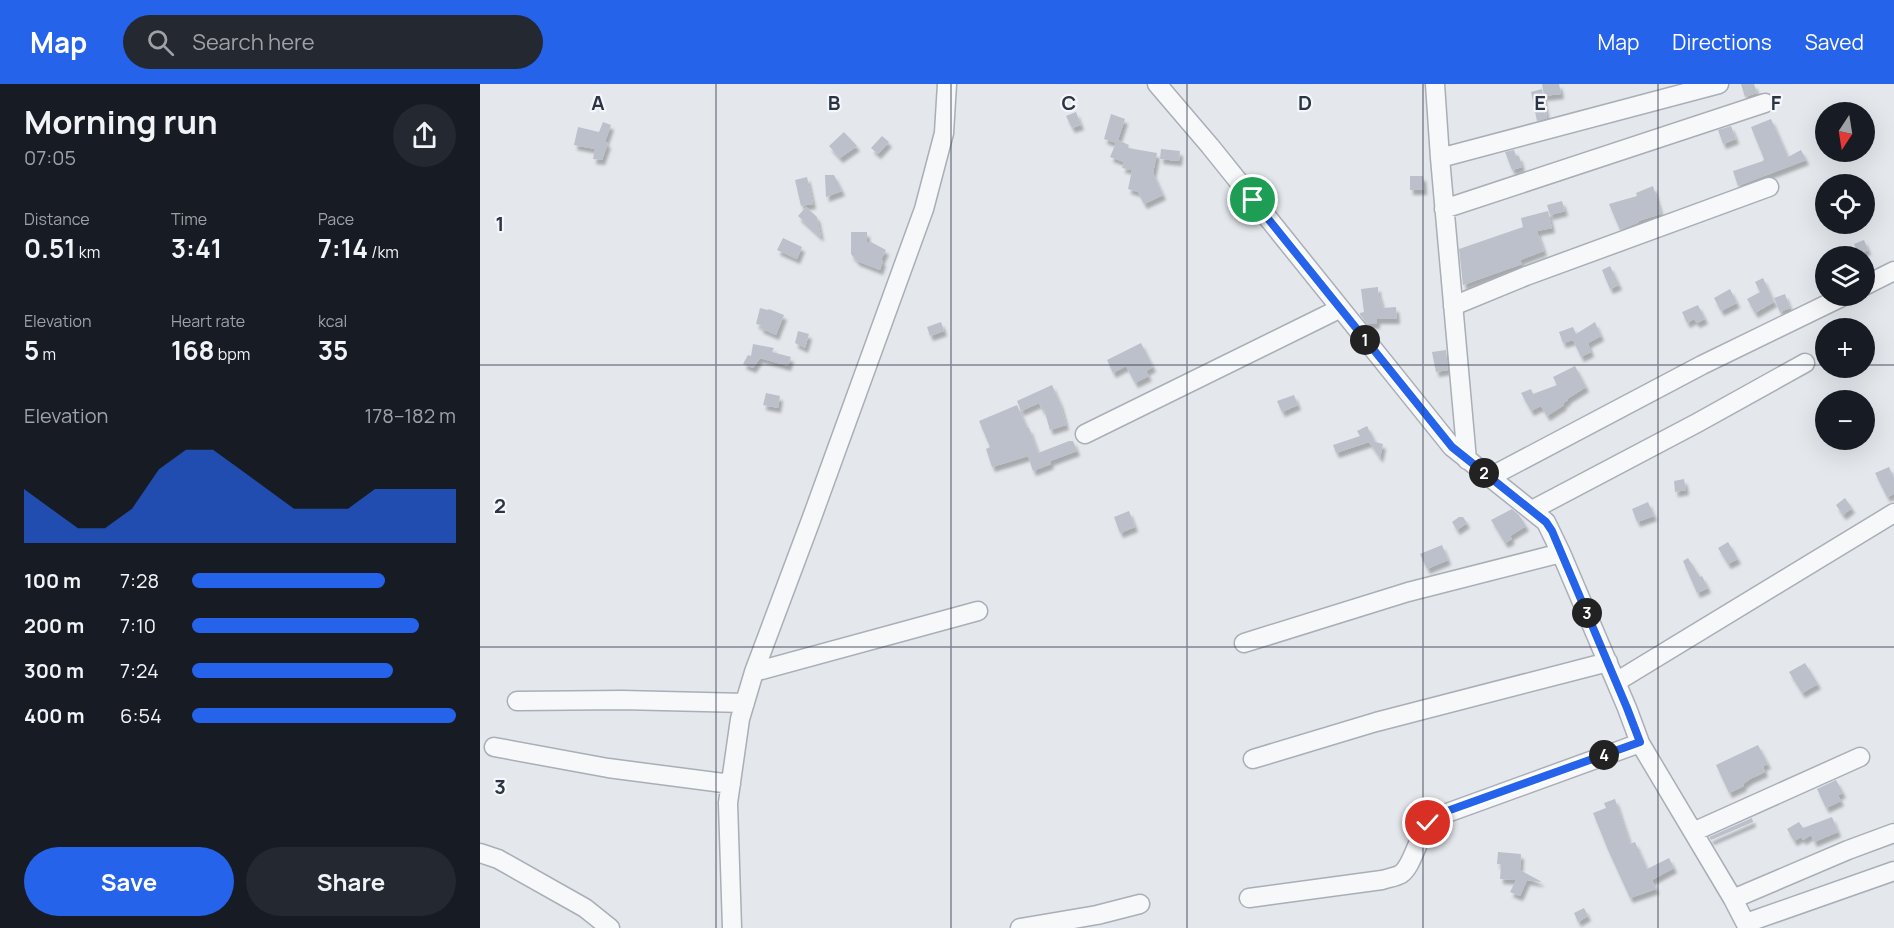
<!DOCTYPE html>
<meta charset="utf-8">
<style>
:root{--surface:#171b24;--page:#242831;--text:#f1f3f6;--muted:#9ea1a6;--accent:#2563eb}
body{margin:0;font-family:Manrope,sans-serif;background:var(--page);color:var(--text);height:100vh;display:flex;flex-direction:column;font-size:22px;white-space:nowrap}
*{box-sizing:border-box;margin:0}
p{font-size:20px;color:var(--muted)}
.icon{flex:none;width:33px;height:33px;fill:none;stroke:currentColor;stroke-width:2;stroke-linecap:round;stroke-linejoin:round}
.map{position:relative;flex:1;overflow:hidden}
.side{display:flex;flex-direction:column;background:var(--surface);width:480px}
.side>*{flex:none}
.needle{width:39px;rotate:192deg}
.tools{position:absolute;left:1335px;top:18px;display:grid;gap:12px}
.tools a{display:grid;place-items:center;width:60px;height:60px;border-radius:50%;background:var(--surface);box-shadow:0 6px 24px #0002;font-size:30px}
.pin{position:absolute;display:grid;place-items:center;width:51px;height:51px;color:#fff;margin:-26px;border:3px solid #fff;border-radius:50%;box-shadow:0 2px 6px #0007}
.km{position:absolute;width:30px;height:30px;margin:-15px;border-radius:50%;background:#222;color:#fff;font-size:16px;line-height:30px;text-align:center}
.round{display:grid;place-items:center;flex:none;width:63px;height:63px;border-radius:32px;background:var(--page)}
.overview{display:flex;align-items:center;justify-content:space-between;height:102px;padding:0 24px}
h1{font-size:33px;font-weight:700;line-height:45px}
.metrics{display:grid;grid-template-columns:repeat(3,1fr);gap:9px;height:102px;padding:6px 24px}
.metrics div{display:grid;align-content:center}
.metrics b{font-size:26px;font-weight:700}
.metrics small{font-size:16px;font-weight:400}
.metrics p{font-size:16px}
.chart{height:168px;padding:12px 24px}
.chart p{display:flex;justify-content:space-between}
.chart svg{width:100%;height:108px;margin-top:6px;fill:var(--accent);opacity:.7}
.button{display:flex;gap:12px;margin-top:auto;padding:12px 24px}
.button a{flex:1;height:69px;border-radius:36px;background:var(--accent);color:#fff;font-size:24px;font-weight:700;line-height:69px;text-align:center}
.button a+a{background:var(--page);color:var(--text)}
ul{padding:0 24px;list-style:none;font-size:20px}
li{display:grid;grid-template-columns:96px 72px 1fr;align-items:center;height:45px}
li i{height:15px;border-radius:8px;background:var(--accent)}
header{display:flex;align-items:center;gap:36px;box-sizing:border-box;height:84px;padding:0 30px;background:var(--accent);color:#fff}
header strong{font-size:28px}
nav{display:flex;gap:33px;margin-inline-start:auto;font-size:21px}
.search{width:420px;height:54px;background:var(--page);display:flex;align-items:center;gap:15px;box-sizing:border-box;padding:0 21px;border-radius:33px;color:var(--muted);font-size:22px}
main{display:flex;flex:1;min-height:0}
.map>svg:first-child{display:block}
.building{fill:#bbc0ca;filter:url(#shadow)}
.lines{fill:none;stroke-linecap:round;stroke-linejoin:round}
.minor-casing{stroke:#a9aeb7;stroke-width:21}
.minor{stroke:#f7f8fa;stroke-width:18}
.route-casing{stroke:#fff;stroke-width:12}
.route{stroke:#2563eb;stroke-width:8}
.grid{fill:none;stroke:#2b3445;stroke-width:1.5;stroke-opacity:0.55}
.grid-label{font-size:20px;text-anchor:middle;font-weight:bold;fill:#2b3445;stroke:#f4f6f9;stroke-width:4.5;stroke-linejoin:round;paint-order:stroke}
</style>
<header>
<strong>Map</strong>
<div class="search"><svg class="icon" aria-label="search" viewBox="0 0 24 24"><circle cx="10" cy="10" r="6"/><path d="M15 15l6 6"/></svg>Search here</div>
<nav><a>Map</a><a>Directions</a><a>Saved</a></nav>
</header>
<main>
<section class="side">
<div class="overview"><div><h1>Morning run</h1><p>07:05</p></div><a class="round"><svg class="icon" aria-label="share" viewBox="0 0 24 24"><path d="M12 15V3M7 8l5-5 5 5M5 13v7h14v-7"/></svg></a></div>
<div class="metrics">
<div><p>Distance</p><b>0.51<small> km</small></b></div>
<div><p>Time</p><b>3:41</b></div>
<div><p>Pace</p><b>7:14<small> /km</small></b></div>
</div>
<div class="metrics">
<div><p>Elevation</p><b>5<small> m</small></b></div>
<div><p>Heart rate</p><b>168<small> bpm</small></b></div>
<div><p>kcal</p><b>35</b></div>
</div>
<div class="chart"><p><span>Elevation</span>178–182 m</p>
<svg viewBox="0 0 160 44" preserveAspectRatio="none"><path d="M0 44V22L10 30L20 38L30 38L40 30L50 14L60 6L70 6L80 14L90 22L100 30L110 30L120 30L130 22L140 22L150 22L160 22V44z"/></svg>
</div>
<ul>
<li><b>100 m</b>7:28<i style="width:73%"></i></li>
<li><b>200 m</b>7:10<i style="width:86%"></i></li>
<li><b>300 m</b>7:24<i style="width:76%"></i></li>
<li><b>400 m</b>6:54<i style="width:100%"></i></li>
</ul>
<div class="button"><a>Save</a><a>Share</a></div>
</section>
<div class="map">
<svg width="1414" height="844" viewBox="0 0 1414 844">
<defs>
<filter id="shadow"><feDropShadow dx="3" dy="5" stdDeviation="1.5" flood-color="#0004"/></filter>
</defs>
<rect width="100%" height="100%" fill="#e4e7ec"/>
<path class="building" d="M 1062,0 L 1079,0 L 1081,10 L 1064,12 Z
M 1261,0 L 1274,0 L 1277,9 L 1265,13 Z
M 1062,5 L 1067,34 L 1057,37 L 1051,8 Z
M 596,28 L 601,41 L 592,44 L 586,32 Z
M 631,30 L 645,35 L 638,56 L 649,61 L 648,64 L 677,69 L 673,89 L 683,111 L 664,120 L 658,108 L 648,105 L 652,86 L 642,84 L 644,78 L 630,73 L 636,59 L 624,55 Z
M 1291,35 L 1308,73 L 1321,66 L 1326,76 L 1258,102 L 1253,87 L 1283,77 L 1284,75 L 1271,43 Z
M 123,38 L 131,41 L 125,58 L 128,59 L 122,76 L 113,75 L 115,65 L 94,61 L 98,43 L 119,48 Z
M 1251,42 L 1256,55 L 1243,60 L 1238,46 Z
M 364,48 L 377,62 L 360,74 L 349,62 Z
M 402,52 L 409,58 L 398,70 L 391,64 Z
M 681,65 L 700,67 L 699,77 L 680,75 Z
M 1034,66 L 1036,72 L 1039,72 L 1042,83 L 1032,86 L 1025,68 Z
M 345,91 L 354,91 L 362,107 L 346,113 Z
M 930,92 L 943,92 L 944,106 L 930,106 Z
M 327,93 L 333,120 L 321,122 L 315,96 Z
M 1173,102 L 1181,130 L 1158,137 L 1159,138 L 1140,146 L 1129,120 L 1157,112 L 1156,109 Z
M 1082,117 L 1085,127 L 1070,131 L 1067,121 Z
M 326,123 L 337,133 L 341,153 L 318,132 Z
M 1068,127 L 1072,144 L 1057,147 L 1064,167 L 1040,176 L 1042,180 L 983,201 L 979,165 L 1043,143 L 1041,134 Z
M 371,148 L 387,148 L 387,158 L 391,158 L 406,166 L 401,176 L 403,177 L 400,186 L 377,177 L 371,170 Z
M 303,154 L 322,163 L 317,175 L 297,166 Z
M 1384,156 L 1388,166 L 1378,170 L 1374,160 Z
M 1130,182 L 1139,201 L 1130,205 L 1122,186 Z
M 1283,194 L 1294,218 L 1275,229 L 1267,215 L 1280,208 L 1275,198 Z
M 898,203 L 898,208 L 903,224 L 916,223 L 917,235 L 897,235 L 897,240 L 888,240 L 880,231 L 880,229 L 884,228 L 881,205 Z
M 1250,205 L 1257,219 L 1241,227 L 1234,214 Z
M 1305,210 L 1310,224 L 1300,228 L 1294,214 Z
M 1218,221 L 1225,235 L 1217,239 L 1214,235 L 1207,239 L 1202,228 Z
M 280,224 L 288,226 L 289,225 L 304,231 L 296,251 L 280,244 L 281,241 L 276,240 Z
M 461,238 L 464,247 L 450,252 L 447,243 Z
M 1115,238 L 1121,252 L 1108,259 L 1111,268 L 1101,273 L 1093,256 L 1083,259 L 1079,248 L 1093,243 L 1096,250 Z
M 318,247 L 329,250 L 325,264 L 315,259 Z
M 661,259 L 673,283 L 666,287 L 669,292 L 655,299 L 646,282 L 633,289 L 627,276 Z
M 273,260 L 294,264 L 292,268 L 311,273 L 308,282 L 280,274 L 273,284 L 263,280 L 268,271 L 271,272 Z
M 966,266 L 968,286 L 956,288 L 952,268 Z
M 1095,282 L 1106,303 L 1087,315 L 1088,316 L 1083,319 L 1084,321 L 1067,332 L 1061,322 L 1051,327 L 1041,309 L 1051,305 L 1053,310 L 1077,301 L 1073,293 Z
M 572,301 L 580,319 L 586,341 L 570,346 L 564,325 L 562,326 L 559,319 L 541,327 L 537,317 Z
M 286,309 L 300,312 L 298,324 L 283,321 Z
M 814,311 L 818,321 L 802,328 L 797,317 Z
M 537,321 L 547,344 L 549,344 L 558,369 L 589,357 L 593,357 L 597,367 L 570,377 L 571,380 L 553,387 L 548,372 L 512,383 L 506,365 L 510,363 L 499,337 Z
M 887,342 L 894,356 L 892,357 L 903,360 L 900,374 L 889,358 L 856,369 L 853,361 L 880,352 L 877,347 Z
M 1409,383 L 1414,394 L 1414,410 L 1407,413 L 1395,389 Z
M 1204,395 L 1206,406 L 1195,408 L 1194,397 Z
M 1365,414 L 1372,424 L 1363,431 L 1356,421 Z
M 1168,418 L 1174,432 L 1157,438 L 1152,425 Z
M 1032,425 L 1039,431 L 1046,442 L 1030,452 L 1032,455 L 1025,459 L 1011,436 Z
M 649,427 L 655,443 L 640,449 L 634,433 Z
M 979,433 L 983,433 L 987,439 L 977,446 L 972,438 Z
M 1248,458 L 1258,475 L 1248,480 L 1238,464 Z
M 962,461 L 968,476 L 947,485 L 940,470 Z
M 1208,474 L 1220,493 L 1222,492 L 1228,504 L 1217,509 L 1203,477 Z
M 1325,579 L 1338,600 L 1322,609 L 1309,588 Z
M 1278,661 L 1288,680 L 1283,682 L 1285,688 L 1270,695 L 1263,700 L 1264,702 L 1249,709 L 1236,681 Z
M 1356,696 L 1363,709 L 1358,711 L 1361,717 L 1346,724 L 1337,705 Z
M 1135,715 L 1150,760 L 1155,758 L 1167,785 L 1189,774 L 1194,784 L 1172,796 L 1176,805 L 1150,814 L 1128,766 L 1113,729 L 1126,724 L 1124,719 Z
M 1352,733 L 1358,748 L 1334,758 L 1331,751 L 1323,756 L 1321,753 L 1314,757 L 1307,745 L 1319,738 L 1323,744 Z
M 1272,734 L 1273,738 L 1231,756 L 1229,753 Z
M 1018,768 L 1041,770 L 1040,786 L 1062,798 L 1047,796 L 1040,812 L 1030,808 L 1036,796 L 1020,795 L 1021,780 L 1017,780 Z
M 1104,824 L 1108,832 L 1098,838 L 1094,829 Z"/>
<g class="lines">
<g class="minor-casing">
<path id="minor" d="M 677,0 L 730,62 L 972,363 L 1066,438 L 1081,469 L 1147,624 L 1160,659 L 1253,815 L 1268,844
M 955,0 L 960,74 L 987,376
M 960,74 L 1239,0
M 964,125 L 1285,19
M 1384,202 L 1414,187
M 973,222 L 1046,192 L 1289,103
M 605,350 L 859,225
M 1010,393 L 1222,281 L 1364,212
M 1052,426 L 1217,339 L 1325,279
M 764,559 L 928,508 L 1081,469
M 274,588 L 498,527
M 1136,598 L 1414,429
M 37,617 L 142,616 L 265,619
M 14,663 L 128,684 L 251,700
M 773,675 L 896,638 L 1128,578
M 1213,748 L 1380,673
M 0,769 L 18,775 L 105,824 L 130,844
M 769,814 L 902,796 C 908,794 916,793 921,790 C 935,780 937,747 956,733 L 1160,659
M 1253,815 L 1368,766 L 1414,749
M 1266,839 L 1414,787
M 252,844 L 248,719 L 260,635 L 274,588 L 331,436 L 444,125 L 464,49 L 467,0
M 540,844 L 617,831 L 660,820"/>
</g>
<use href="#minor" class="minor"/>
</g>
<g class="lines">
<g class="route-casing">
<path id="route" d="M 773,116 L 972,363 L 1066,438 L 1072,447 L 1147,624 L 1160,658 L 970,726 L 956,733 L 948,739"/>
</g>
<use href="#route" class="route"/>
</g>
<path class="grid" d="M 236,0 L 236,844M 471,0 L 471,844M 707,0 L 707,844M 943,0 L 943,844M 1178,0 L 1178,844M 0,281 L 1346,281M 1384,281 L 1414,281M 0,563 L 1414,563"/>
<g class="grid-label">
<text x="118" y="26">A</text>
<text x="354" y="26">B</text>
<text x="589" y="26">C</text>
<text x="825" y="26">D</text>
<text x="1060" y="26">E</text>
<text x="1296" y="26">F</text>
<text x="20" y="147">1</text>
<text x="20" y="429">2</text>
<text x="20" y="710">3</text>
</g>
</svg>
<div class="tools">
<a><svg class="needle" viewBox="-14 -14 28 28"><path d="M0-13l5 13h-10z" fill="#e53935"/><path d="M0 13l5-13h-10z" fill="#9ea1a6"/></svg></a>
<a><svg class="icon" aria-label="locate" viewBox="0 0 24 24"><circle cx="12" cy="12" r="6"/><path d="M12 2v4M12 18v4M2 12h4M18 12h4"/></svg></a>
<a><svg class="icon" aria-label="layers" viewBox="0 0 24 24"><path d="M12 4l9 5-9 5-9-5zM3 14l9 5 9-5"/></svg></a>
<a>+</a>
<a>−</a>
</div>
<div class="pin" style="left:773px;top:116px;background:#1e9e55"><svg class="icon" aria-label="arrive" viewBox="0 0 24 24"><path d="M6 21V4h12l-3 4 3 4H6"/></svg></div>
<div class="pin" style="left:948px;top:739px;background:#d93025"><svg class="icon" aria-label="check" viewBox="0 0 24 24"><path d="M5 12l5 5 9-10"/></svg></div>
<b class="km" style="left:885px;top:256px">1</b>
<b class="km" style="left:1004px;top:389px">2</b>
<b class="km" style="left:1107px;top:529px">3</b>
<b class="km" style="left:1124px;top:671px">4</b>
</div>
</main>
